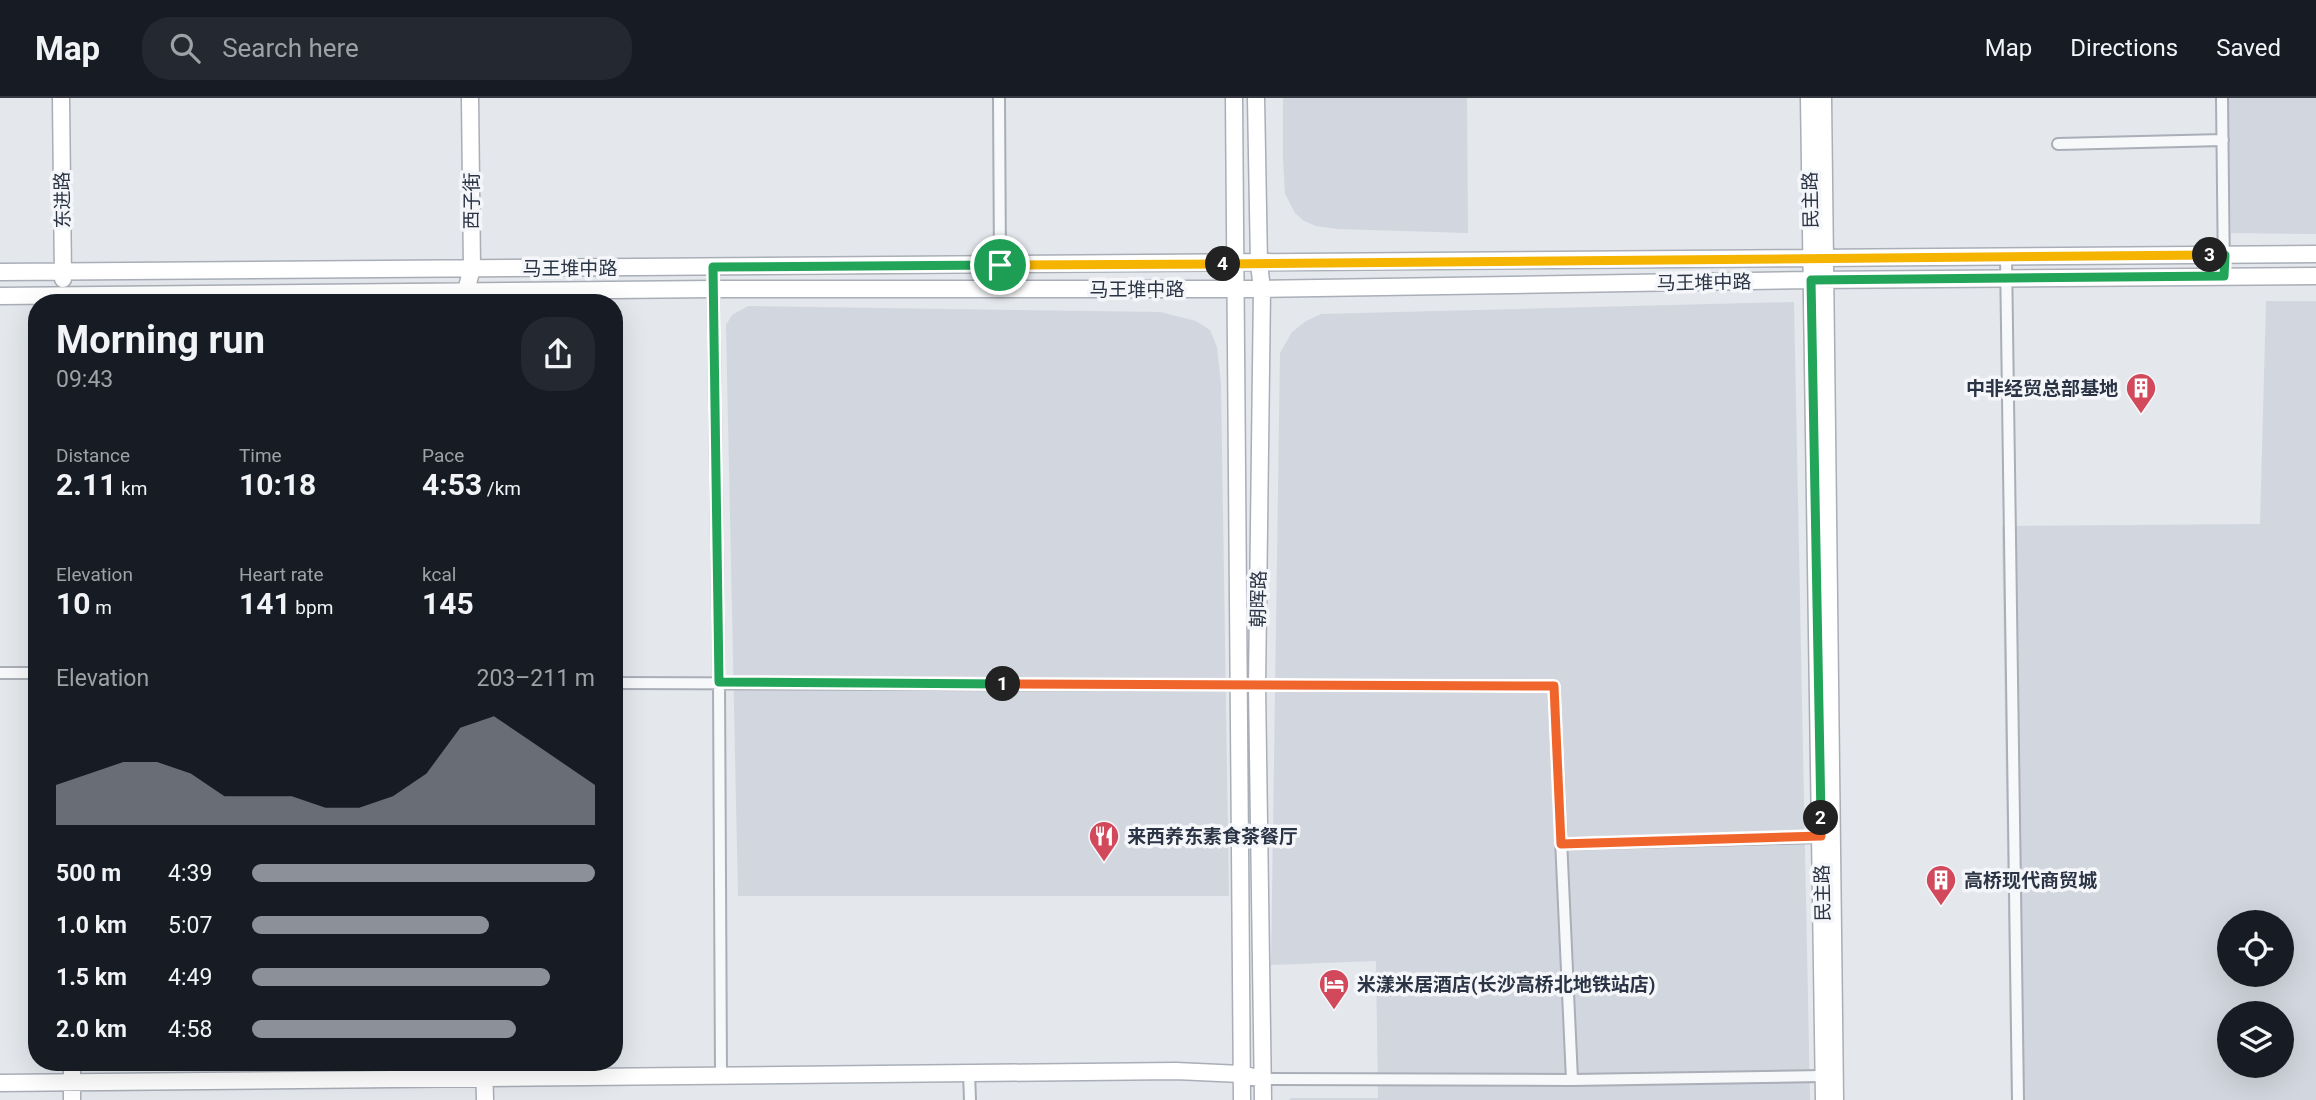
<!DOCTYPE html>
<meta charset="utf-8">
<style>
:root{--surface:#171b24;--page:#242831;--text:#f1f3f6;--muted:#9ea1a6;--line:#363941;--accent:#8c9099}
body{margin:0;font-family:Roboto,"Noto Sans SC",sans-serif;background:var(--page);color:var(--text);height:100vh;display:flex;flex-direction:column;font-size:26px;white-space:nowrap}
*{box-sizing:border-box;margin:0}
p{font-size:23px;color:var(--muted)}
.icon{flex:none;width:38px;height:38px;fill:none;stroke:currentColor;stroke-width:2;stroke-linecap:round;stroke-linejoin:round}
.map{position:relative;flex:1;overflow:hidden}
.details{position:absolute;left:28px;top:196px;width:595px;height:777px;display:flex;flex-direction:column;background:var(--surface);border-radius:28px;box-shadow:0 7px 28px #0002}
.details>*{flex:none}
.buttons{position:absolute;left:2217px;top:812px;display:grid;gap:14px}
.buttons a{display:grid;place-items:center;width:77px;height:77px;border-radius:50%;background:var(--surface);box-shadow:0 7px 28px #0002;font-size:35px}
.pin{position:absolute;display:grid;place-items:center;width:60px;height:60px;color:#fff;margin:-30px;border:4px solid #fff;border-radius:50%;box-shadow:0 2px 7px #0007}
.km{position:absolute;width:35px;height:35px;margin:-18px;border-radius:50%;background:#222;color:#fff;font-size:19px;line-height:35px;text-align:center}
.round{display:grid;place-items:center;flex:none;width:74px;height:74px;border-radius:28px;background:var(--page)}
.summary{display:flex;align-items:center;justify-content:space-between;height:119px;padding:0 28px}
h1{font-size:38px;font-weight:700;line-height:52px}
.metrics{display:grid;grid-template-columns:repeat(3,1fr);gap:10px;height:119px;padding:7px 28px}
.metrics div{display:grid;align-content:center}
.metrics b{font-size:30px;font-weight:700}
.metrics small{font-size:19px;font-weight:400}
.metrics p{font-size:19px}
.chart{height:196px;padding:14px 28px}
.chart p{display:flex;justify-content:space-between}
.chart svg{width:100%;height:126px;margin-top:7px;fill:var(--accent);opacity:.7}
ul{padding:0 28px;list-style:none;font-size:23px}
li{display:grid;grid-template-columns:112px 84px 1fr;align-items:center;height:52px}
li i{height:18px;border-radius:9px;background:var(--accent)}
header{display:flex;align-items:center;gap:42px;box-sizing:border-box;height:98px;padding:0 35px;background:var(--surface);border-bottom:2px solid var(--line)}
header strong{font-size:33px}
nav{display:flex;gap:38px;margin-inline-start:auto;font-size:24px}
.search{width:490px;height:63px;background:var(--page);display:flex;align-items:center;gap:18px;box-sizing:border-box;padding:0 24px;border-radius:28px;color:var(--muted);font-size:26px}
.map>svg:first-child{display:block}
.built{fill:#d2d6de;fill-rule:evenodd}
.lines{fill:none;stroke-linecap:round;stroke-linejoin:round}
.street-casing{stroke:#a9aeb7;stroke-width:14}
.secondary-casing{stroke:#a9aeb7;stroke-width:19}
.street{stroke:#f7f8fa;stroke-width:10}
.secondary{stroke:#fff;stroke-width:16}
.split-1-casing{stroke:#fff;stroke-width:14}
.split-2-casing{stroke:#fff;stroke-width:14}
.split-3-casing{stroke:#fff;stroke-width:14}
.split-4-casing{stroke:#fff;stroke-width:14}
.split-5-casing{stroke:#fff;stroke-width:14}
.split-1{stroke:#22a559;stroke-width:9}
.split-2{stroke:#f0652b;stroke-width:9}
.split-3{stroke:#22a559;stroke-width:9}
.split-4{stroke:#f5b400;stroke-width:9}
.split-5{stroke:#f5b400;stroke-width:9}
.labels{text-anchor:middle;stroke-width:7;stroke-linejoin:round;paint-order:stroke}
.street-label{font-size:19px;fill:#2b3445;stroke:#f4f6f9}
.poi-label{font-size:19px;font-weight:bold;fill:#2b3445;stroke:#f4f6f9;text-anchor:start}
</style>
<header>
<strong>Map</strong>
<div class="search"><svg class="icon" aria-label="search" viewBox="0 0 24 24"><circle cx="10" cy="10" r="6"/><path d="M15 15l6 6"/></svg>Search here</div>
<nav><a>Map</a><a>Directions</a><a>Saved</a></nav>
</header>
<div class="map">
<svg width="2316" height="1002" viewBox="0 0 2316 1002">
<rect width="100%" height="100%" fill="#e4e7ec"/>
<path class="built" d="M 1283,0 L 1467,0 L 1468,135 L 1337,131 L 1316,128 L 1304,123 L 1295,115 L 1285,96 L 1283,61 Z
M 2228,0 L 2316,0 L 2316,136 L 2231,135 Z
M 2266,203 L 2316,203 L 2316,1002 L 2011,1002 L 2002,428 L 2260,426 ZM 2230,824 L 2282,824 L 2282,877 L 2230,877 ZM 2230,915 L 2282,915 L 2282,968 L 2230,968 Z
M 1794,204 L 1810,1002 L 1289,1002 L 1291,1000 L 1378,1000 L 1376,863 L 1271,867 L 1280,255 L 1292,234 L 1306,223 L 1321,216 Z
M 748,208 L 1160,214 L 1196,223 L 1210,232 L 1217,249 L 1221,286 L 1229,798 L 738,798 L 726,227 L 732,217 Z"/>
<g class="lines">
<g class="street-casing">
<path id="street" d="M 999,0 L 1000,167
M 2222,0 L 2224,178
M 2058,46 L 2223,42
M 2006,159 L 2018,1002
M 713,169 L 719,584 L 721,977
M 0,575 L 37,575
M 614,585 L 1554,588 L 1572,982
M 1561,746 L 1821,739
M 969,975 L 970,1002
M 1263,981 L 1572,982 L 1823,978"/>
</g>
<g class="secondary-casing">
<path id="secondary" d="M 61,0 L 63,181
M 1234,0 L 1242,1002
M 1256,0 L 1259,166 L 1262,191 L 1257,588 L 1263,1002
M 1809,0 L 1824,1002
M 1823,0 L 1835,1002
M 0,174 L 2316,156
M 0,198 L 713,191 L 1262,191 L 1811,182 L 2316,178
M 467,205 L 466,192 L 472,171 L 470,0
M 72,964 L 72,1002
M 484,964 L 485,1002
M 0,985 L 1176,973 L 1241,976 L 1263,981"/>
</g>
<use href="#street" class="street"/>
<use href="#secondary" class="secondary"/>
</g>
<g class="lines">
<g class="split-1-casing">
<path id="split-1" d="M 1000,167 L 713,169 L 719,584 L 1003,586"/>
</g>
<g class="split-2-casing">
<path id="split-2" d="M 1003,586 L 1554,588 L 1561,746 L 1821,738 L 1821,720"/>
</g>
<g class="split-3-casing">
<path id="split-3" d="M 1821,720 L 1811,182 L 2224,178 L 2225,157 L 2210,157"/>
</g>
<g class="split-4-casing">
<path id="split-4" d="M 1223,166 L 2210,157"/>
</g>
<g class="split-5-casing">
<path id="split-5" d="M 1000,167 L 1223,166"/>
</g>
<use href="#split-1" class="split-1"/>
<use href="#split-2" class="split-2"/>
<use href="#split-3" class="split-3"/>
<use href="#split-4" class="split-4"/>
<use href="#split-5" class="split-5"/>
</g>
<defs>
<g id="building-pin" transform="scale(1.575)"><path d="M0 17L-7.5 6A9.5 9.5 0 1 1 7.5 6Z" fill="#d1495b" stroke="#f4f6f9"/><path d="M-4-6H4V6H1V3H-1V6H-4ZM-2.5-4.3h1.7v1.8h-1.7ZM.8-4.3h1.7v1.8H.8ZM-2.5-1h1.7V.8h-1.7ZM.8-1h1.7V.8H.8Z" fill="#fff"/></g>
<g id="restaurant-pin" transform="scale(1.575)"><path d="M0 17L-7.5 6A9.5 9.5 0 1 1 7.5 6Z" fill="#d1495b" stroke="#f4f6f9"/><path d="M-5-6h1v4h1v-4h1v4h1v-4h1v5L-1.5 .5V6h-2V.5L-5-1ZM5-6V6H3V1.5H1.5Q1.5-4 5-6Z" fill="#fff"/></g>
<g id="hotel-pin" transform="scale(1.575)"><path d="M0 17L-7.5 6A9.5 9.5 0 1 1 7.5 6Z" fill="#d1495b" stroke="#f4f6f9"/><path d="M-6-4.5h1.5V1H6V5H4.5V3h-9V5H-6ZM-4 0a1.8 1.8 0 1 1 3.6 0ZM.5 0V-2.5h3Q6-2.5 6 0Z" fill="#fff"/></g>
</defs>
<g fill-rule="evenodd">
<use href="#building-pin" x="2141" y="290"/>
<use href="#restaurant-pin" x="1104" y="738"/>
<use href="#building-pin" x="1941" y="782"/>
<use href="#hotel-pin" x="1334" y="886"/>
</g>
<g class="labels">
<g class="street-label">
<text transform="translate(62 102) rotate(-91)" y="7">东进路</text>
<text transform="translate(1810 102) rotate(-91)" y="7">民主路</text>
<text transform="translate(471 103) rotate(-90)" y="7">西子街</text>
<text x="570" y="177">马王堆中路</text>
<text transform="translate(1704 184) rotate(-1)" y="7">马王堆中路</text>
<text x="1137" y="198">马王堆中路</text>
<text transform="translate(1258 501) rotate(-89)" y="7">朝晖路</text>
<text transform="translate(1822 795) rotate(-91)" y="7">民主路</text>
</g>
<g class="poi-label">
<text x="2118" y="297" text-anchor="end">中非经贸总部基地</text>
<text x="1127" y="745">来西养东素食茶餐厅</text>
<text x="1964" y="789">高桥现代商贸城</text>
<text x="1357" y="893">米漾米居酒店(长沙高桥北地铁站店)</text>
</g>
</g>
</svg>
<div class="buttons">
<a><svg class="icon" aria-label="locate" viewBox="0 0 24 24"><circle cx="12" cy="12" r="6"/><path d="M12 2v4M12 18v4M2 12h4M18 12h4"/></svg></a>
<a><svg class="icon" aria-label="layers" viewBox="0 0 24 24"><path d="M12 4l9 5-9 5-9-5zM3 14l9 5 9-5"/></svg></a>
</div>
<div class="pin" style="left:1000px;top:167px;background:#1e9e55"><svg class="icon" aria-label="arrive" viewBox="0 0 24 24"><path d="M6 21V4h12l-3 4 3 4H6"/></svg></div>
<b class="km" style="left:1003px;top:586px">1</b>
<b class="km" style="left:1821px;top:720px">2</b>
<b class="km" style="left:2210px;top:157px">3</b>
<b class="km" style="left:1223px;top:166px">4</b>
<section class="details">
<div class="summary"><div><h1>Morning run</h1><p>09:43</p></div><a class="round"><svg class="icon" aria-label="share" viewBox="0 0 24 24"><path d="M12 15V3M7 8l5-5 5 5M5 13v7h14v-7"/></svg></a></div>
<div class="metrics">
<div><p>Distance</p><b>2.11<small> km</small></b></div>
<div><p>Time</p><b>10:18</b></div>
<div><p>Pace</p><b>4:53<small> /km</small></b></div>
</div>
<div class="metrics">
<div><p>Elevation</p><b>10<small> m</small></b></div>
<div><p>Heart rate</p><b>141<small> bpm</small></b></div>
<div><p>kcal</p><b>145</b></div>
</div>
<div class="chart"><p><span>Elevation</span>203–211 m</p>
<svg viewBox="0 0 160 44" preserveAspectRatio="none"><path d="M0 44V30L10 26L20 22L30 22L40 26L50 34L60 34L70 34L80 38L90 38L100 34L110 26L120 10L130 6L140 14L150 22L160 30V44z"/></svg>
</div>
<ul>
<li><b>500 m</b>4:39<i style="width:100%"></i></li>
<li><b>1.0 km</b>5:07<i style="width:69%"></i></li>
<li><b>1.5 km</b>4:49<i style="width:87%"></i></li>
<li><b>2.0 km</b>4:58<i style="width:77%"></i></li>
</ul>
</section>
</div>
